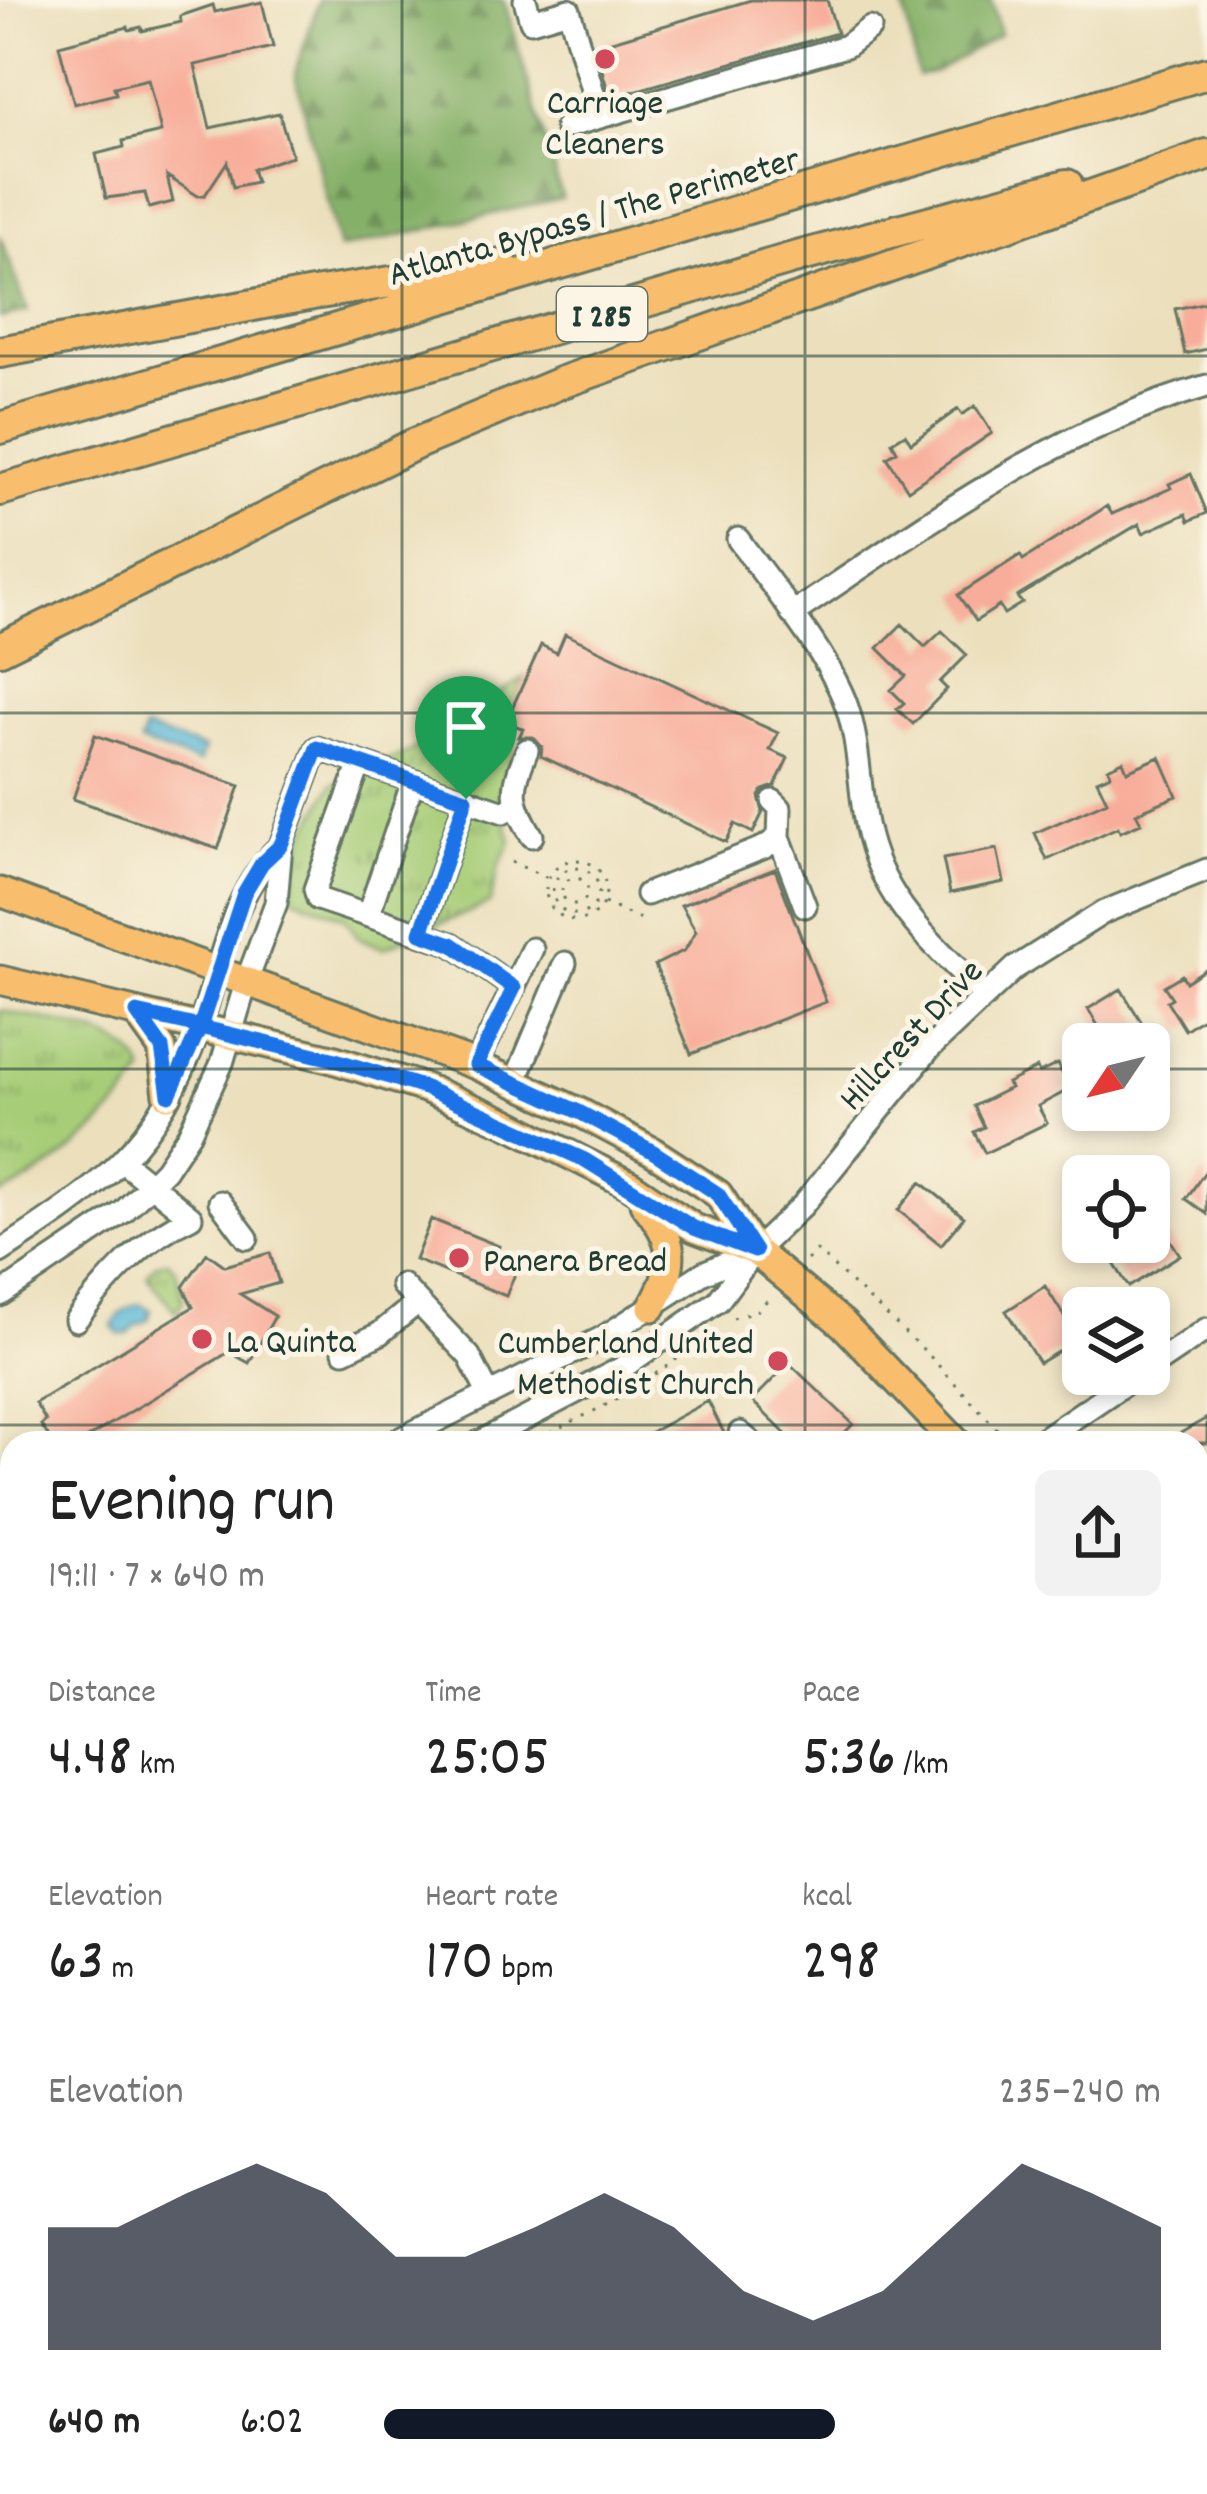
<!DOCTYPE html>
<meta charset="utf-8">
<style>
:root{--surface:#fff;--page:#f2f2f2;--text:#222;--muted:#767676;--accent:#111827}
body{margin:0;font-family:Dekko,sans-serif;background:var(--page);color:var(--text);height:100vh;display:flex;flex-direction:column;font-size:45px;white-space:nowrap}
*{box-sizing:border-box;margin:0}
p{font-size:39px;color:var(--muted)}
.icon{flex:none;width:66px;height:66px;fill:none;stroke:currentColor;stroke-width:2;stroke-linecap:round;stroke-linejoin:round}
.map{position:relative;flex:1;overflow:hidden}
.drawer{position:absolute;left:0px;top:1431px;width:1209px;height:1065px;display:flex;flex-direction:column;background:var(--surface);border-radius:36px 36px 0 0;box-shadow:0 6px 18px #0003}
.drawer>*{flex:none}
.needle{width:78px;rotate:235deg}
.tools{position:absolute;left:1062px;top:1023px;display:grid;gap:24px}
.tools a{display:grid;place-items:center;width:108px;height:108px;border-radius:18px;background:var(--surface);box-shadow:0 6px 18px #0003;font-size:60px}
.pin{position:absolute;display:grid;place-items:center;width:102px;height:102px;color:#fff;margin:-123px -51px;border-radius:50% 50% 50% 0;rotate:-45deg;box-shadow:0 0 12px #0007}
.pin .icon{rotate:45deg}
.round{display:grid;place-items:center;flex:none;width:126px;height:126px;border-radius:18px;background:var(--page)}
.summary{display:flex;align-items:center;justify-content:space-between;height:204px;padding:0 48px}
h1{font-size:66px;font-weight:600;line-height:90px}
.stats{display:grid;grid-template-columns:repeat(3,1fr);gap:18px;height:204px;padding:12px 48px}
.stats div{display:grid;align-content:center}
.stats b{font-size:60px;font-weight:600}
.stats small{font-size:33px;font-weight:400}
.stats p{font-size:33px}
.chart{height:336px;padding:24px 48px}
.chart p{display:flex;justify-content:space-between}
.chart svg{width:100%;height:216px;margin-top:12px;fill:var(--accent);opacity:.7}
ul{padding:0 48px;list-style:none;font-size:39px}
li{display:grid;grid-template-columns:192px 144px 1fr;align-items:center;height:90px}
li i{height:30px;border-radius:15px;background:var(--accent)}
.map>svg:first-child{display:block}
.grass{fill:url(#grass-tufts);stroke:#638556;stroke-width:3}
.forest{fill:url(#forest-firs);stroke:#52764e;stroke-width:3}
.water{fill:url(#water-ripples);stroke:#3c7a86;stroke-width:3}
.building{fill:#f8ad9a}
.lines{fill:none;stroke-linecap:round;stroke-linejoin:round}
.minor-casing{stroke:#667664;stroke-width:27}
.major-casing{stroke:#667664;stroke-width:33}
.highway-casing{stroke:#667664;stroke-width:36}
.path{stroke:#667664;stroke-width:3;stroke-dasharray:3 9;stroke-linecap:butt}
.minor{stroke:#fff;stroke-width:21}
.major{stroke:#f9be6d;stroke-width:27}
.highway{stroke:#f9be6d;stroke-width:30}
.route-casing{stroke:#fff;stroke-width:24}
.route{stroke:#1a73e8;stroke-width:15}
.grid{fill:none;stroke:#1f3d34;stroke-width:3;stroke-opacity:0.55}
.poi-dot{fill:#d1495b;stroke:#fcf5e5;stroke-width:4.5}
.labels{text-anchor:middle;stroke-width:10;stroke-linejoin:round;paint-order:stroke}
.shield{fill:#fcf5e5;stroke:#617469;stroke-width:3}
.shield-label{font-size:33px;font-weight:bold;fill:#1f3d34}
.poi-label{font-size:36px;fill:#1f3d34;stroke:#fcf5e5;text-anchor:start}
.street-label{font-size:36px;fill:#1f3d34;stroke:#fcf5e5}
</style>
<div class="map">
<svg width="1207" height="2494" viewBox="0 0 1207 2494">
<defs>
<pattern id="grass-tufts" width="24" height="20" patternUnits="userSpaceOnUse" patternTransform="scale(3)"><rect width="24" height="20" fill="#a7cd78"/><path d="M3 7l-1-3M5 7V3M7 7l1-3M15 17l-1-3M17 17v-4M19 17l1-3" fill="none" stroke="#87a863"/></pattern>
<pattern id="forest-firs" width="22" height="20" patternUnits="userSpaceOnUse" patternTransform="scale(3)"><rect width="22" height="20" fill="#85b068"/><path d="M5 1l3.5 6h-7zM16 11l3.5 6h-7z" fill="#6c9056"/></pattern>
<pattern id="water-ripples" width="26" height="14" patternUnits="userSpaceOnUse" patternTransform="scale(3)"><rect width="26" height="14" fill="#58b8d7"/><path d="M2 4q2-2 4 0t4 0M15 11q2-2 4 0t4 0" fill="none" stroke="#4897af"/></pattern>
</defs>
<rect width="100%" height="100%" fill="#fcf5e5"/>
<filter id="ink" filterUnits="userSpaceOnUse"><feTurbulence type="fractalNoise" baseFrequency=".00833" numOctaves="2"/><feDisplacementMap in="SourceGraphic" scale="24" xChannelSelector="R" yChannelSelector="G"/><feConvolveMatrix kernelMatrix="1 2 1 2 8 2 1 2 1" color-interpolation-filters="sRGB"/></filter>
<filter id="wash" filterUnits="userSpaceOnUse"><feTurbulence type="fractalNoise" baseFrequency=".004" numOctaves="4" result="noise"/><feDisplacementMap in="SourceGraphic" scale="48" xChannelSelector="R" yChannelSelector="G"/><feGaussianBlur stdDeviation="2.7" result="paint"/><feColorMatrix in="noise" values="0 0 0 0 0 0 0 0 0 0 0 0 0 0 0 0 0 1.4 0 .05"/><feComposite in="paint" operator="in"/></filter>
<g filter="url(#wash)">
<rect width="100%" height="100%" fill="#ebdfbc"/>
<path class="grass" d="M 524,678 L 503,732 L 516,741 L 499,796 L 511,842 L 499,865 L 490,903 L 383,948 L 359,938 L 344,917 L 296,898 L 292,893 L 304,837 L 332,785 L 409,752 Z
M 0,1010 C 40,1021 131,1028 144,1073 C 107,1124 58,1168 0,1195 Z
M 168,1261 L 176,1270 L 183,1301 L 176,1312 L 147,1276 L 155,1265 Z"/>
<path class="forest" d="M 319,0 L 504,0 L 562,198 L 339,249 L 295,73 Z
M 903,0 L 991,0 L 1000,34 L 936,72 L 918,76 Z
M 0,235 L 28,311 L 0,318 Z"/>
<path class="water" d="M 145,729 L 204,749 L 199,763 L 140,743 Z
M 141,1304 L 151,1310 L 148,1320 L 135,1326 L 128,1334 L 119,1334 L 113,1326 C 119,1313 127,1306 141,1304 Z"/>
<g id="blocks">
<path class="building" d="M 751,0 L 827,0 L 837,33 L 610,98 L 595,46 Z
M 262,2 L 273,47 L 195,65 L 210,128 L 279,113 L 292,156 L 252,169 L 256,182 L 233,187 L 227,162 L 205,195 L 198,196 L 167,176 L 173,202 L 149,208 L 145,193 L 106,198 L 96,154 L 124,147 L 123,141 L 161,132 L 148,79 L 114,87 L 116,94 L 74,104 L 59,45 L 128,27 L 129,30 L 141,27 L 142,31 L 181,22 L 180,16 L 213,5 L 215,12 Z
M 1207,302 L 1207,349 L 1185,354 L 1175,309 Z
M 975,406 L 992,433 L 908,490 L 887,457 L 897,451 L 892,442 L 905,434 L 911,443 L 958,409 L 962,415 Z
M 1191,474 L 1207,513 L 1189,521 L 1186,514 L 1143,533 L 1139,524 L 1017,597 L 1022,603 L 1004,614 L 999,606 L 976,621 L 958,595 L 1020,555 L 1023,560 L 1107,506 L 1112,514 L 1171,488 L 1169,484 Z
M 902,624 L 925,647 L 942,631 L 967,655 L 940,682 L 947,689 L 913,724 L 897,709 L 904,703 L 891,690 L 906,676 L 878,648 Z
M 565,634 L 778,733 L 770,750 L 788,758 L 775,786 L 763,790 L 759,796 L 763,812 L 753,833 L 735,824 L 726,842 L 541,756 L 542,747 L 533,737 L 519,737 L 523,729 L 506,721 L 541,645 L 557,653 Z
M 95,735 L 240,786 L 218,849 L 73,799 Z
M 1160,757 L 1177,796 L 1136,813 L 1141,823 L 1120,832 L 1118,827 L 1047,860 L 1035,833 L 1107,801 L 1097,780 L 1111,774 L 1108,768 L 1123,761 L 1127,771 Z
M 997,849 L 1004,882 L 950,893 L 943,859 Z
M 775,869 L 826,1002 L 691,1054 L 655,965 L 685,950 L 696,931 L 681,905 Z
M 1207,968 L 1207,1015 L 1185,1030 L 1167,1001 L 1172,998 L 1164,986 L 1182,975 L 1186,982 Z
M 1121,989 L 1155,1044 L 1109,1044 L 1088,1009 Z
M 1058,1064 L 1070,1089 L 1038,1106 L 1047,1123 L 985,1153 L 974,1132 L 984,1127 L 974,1106 L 1010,1088 L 1007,1083 L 1037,1068 L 1039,1073 Z
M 1207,1169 L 1207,1214 L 1186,1199 Z
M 921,1182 L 964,1217 L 941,1245 L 898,1210 Z
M 431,1219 L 499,1246 L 496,1255 L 519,1264 L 506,1296 L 415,1260 Z
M 1162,1227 L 1180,1255 L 1129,1287 L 1111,1259 L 1138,1242 L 1149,1242 L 1149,1235 Z
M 207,1253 L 225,1266 L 270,1253 L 279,1283 L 240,1294 L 275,1316 L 249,1363 L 229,1352 L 79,1443 L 53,1443 L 41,1425 L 46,1421 L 35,1403 L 193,1307 L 183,1287 Z
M 1045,1286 L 1083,1346 L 1083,1350 L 1066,1361 L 1059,1351 L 1039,1363 L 1006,1311 Z
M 789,1363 L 853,1424 L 835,1443 L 795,1443 L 752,1401 Z
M 708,1401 L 729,1443 L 631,1443 Z
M 1207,1418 L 1207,1443 L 1163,1443 Z"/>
</g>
</g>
<g filter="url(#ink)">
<use href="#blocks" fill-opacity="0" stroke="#667664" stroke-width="3"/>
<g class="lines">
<g class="minor-casing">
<path id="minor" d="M 525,0 L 531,21 L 569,10 L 600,117 L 846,46 L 870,28
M 566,127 L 600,117
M 738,539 C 771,585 822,646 844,699 C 860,739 858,782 866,824 C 881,901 931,941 983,994
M 792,614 C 924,526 1053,430 1207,386
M 527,750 C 511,790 510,798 532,836
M 360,763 L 315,889 L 318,899 L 452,944 L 514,988
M 779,837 L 805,906
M 281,845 L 317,748 L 504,812 L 515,805
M 647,894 L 765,847 L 779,837 L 780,808 L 773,801
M 368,915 L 413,781
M 421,933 L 466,799
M 476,1065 L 532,949
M 515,1082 L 565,963
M 220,1202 L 247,1238
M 0,1252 C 101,1186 157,1148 199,1029 C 221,965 230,893 281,845 L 276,903 L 247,980 L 222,1063 L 189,1134 L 165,1170 L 123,1212 L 0,1295
M 402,1285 L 469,1356 L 489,1395
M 76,1320 C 108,1278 143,1239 191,1217 L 123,1162
M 344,1351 L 379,1334 L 418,1302
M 1149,1368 L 1207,1329
M 740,1433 L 752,1443
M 392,1443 L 602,1338 L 703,1273 L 755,1251
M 478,1443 L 622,1368 L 718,1301 L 755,1251 L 802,1206 L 930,1048 L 1015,968 L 1104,912 L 1207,870
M 1037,1443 L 1139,1374
M 0,1637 L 12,1659
M 0,1690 L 12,1683
M 0,1841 L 12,1850
M 0,1914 L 12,1923
M 0,1988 L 12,1998
M 0,2053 L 12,2062
M 1197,2176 L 1207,2179
M 0,2445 L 12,2463
M 1061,2484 L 1067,2494
M 39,2494 L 46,2484
M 80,2494 L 106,2484
M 208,2494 L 228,2484
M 801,2494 L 803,2484"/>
</g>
<g class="major-casing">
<path id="major" d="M 0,892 L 476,1065 L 579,1112 L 652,1151 L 718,1194 L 755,1251
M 0,980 L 332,1059 L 425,1088 L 507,1123 L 630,1185 L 694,1228 L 755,1251 L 843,1324 L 957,1443
M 137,1013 L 162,1048 L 168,1095
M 644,1203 C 676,1243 678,1261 652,1307
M 1197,1856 L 1207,1882"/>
</g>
<g class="highway-casing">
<path id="highway" d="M 0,352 L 313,294 L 502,265
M 0,428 L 1207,73
M 0,490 L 790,259 L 1067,185
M 0,649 L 415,444 L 560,383 L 1207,155"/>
</g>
<path class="path" d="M546 890a30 30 0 1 1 60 0a30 30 0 1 1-60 0Z
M 511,862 L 548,878
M553 891a23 23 0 1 1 46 0a23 23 0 1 1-46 0Z
M562 891a13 13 0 1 1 26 0a13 13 0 1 1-26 0Z
M 604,903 L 642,920
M 807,1260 L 817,1251 L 926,1352 L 1010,1443
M 733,1318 L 758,1310 L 770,1297
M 529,1443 L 626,1395 L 716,1330
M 1197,1754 L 1207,1779
M 0,2232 L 12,2238
M 0,2281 L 12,2272"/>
<use href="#minor" class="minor"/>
<use href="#major" class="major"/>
<use href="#highway" class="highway"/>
</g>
</g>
<g class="lines" filter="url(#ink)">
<g class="route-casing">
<path id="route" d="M 466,799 L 317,748 L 281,845 L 262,863 L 244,893 L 200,1027 L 137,1013 L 162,1048 L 169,1095 L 200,1027 L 332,1059 L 425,1088 L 585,1160 L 694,1228 L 755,1251 L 718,1194 L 652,1151 L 579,1112 L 476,1065 L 514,988 L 452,944 L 421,933 L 466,799"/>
</g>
<use href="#route" class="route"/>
</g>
<path class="grid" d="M 402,0 L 402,1443M 805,0 L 805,1443M 0,356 L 1207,356M 0,713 L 1207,713M 0,1069 L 1083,1069M 1149,1069 L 1207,1069M 0,1425 L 1207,1425M 0,1781 L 12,1781M 1197,1781 L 1207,1781M 0,2138 L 12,2138M 1197,2138 L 1207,2138M 402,2484 L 402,2494M 805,2484 L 805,2494"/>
<g class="poi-dot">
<circle cx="605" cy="59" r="12"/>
<circle cx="459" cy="1258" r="12"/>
<circle cx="202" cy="1339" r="12"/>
<circle cx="778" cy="1361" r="12"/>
</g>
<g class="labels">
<rect class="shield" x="557" y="287" width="90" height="54" rx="9"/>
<g class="shield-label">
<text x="602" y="326">I 285</text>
</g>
<g class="poi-label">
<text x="605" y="113" text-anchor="middle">Carriage<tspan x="605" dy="41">Cleaners</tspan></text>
<text x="483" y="1271">Panera Bread</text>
<text x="226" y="1352">La Quinta</text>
<text x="754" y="1353" text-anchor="end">Cumberland United<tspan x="754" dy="41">Methodist Church</tspan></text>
</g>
<g class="street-label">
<text transform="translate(593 214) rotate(-16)" y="13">Atlanta Bypass / The Perimeter</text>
<text transform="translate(909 1033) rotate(-47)" y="13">Hillcrest Drive</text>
</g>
</g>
</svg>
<div class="tools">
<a><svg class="needle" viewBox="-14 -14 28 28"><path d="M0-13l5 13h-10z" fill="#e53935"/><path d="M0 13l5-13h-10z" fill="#767676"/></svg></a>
<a><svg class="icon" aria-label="locate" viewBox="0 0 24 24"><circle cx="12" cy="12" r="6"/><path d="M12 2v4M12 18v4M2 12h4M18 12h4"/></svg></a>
<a><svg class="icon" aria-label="layers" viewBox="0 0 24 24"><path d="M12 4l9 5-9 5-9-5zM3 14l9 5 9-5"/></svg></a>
</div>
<div class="pin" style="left:466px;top:799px;background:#1e9e55"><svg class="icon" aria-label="arrive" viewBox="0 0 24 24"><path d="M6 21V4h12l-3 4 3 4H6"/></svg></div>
<section class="drawer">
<div class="summary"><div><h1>Evening run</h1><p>19:11 · 7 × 640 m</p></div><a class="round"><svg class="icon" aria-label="share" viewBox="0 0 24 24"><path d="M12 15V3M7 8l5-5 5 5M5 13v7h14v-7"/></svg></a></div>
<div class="stats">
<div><p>Distance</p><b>4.48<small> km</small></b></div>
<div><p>Time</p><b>25:05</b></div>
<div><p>Pace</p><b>5:36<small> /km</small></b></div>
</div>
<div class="stats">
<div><p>Elevation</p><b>63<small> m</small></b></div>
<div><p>Heart rate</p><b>170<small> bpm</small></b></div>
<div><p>kcal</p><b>298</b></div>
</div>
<div class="chart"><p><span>Elevation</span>235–240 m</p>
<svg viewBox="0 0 160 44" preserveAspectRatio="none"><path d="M0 44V19L10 19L20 12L30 6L40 12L50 25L60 25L70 19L80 12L90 19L100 32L110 38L120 32L130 19L140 6L150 12L160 19V44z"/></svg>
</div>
<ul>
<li><b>640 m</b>6:02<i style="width:58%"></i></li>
</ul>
</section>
</div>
